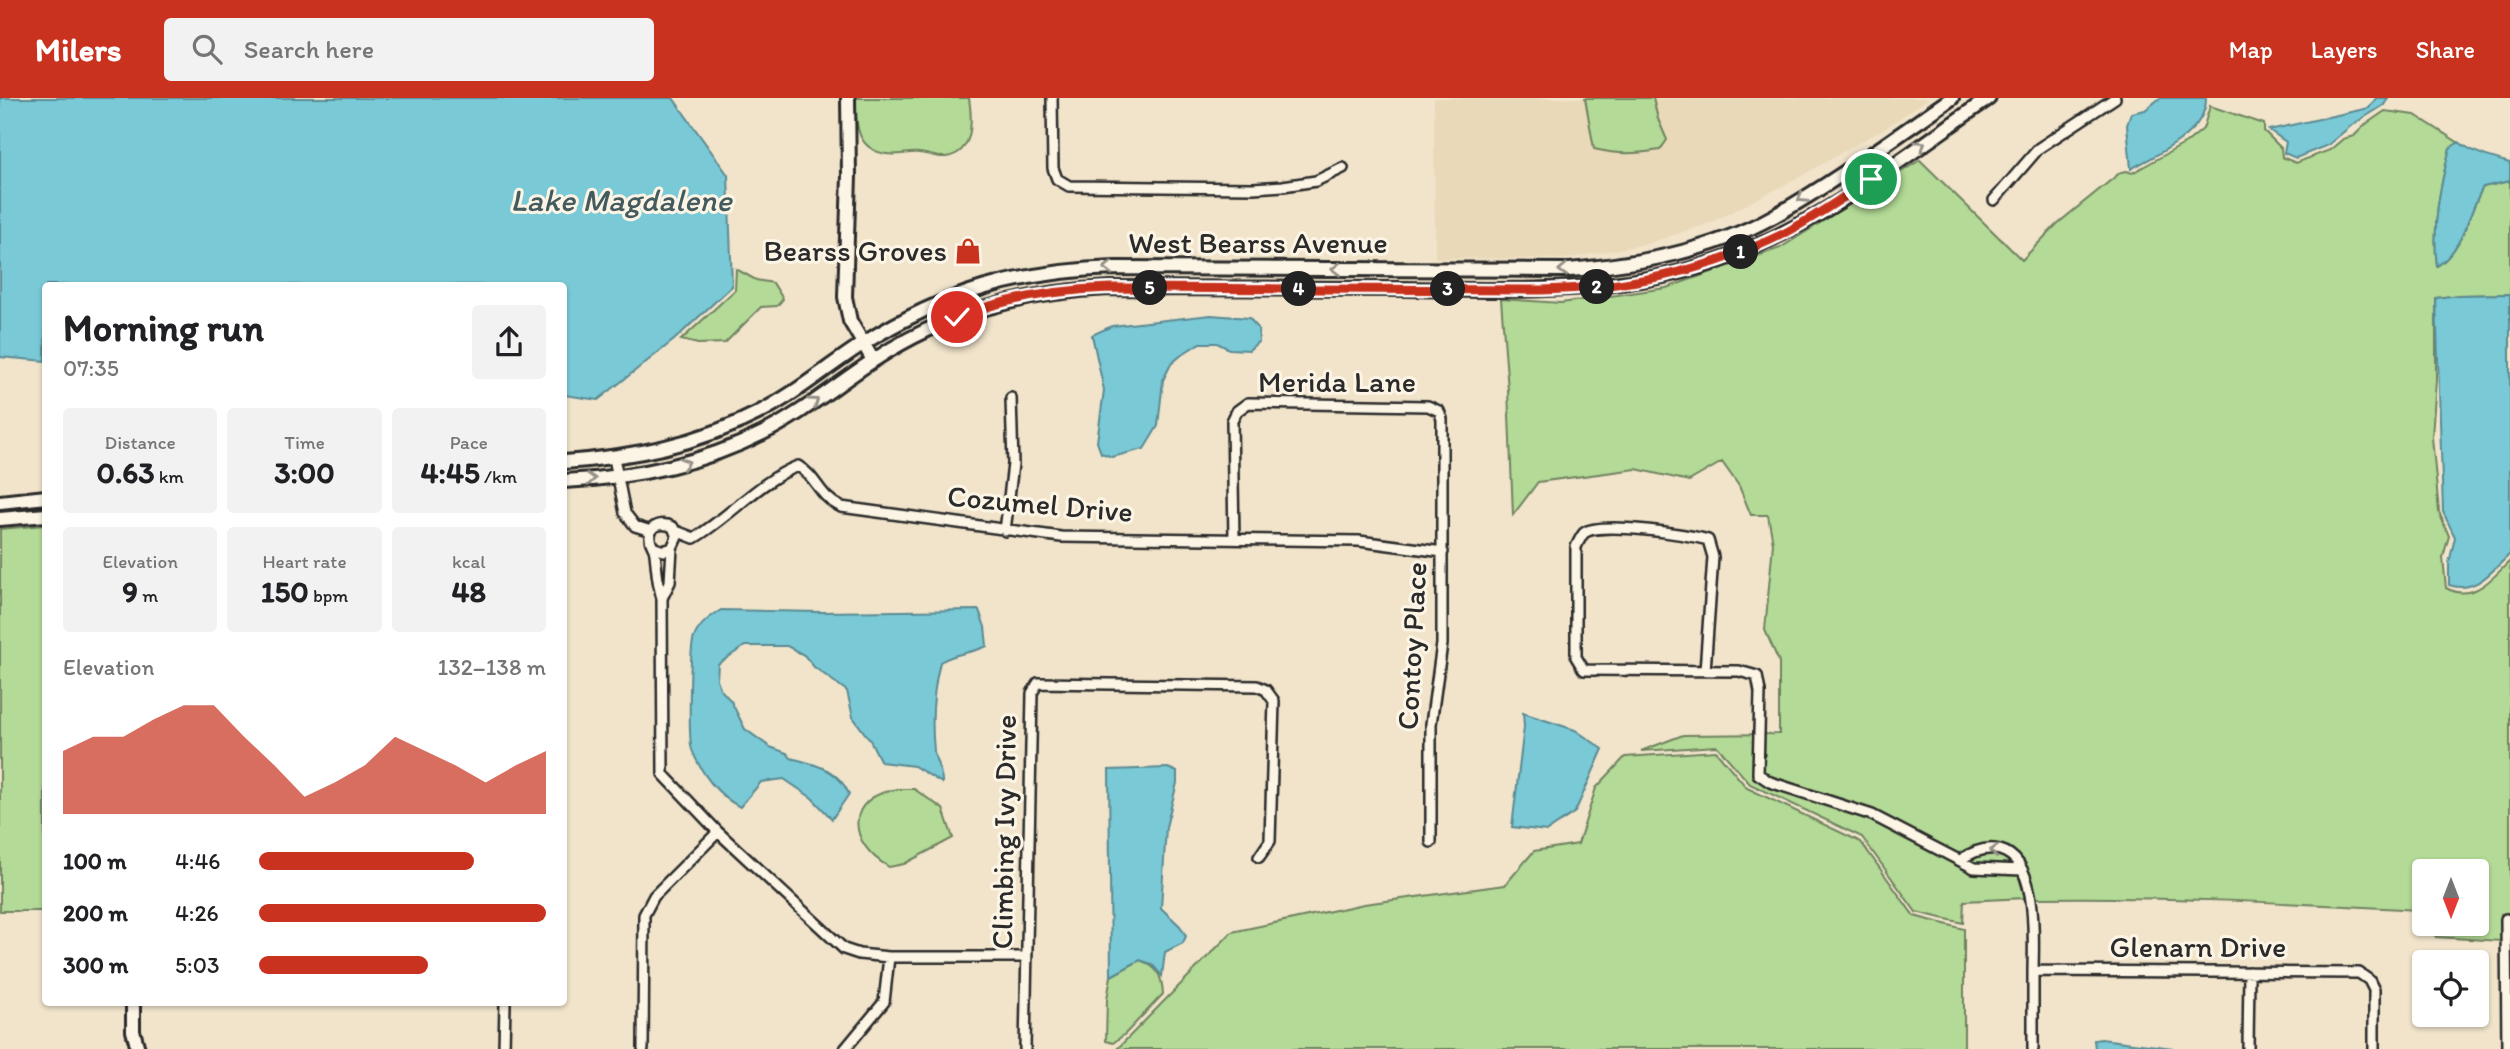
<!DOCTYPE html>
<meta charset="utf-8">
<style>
:root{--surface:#fff;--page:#f2f2f2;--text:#202124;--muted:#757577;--accent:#c8321e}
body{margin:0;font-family:Itim,sans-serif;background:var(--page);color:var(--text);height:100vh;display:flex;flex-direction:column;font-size:26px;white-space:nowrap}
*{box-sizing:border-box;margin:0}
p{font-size:23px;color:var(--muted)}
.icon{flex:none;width:38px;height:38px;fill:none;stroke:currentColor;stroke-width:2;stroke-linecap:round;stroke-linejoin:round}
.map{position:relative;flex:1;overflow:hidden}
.panel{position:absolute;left:42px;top:184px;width:525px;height:724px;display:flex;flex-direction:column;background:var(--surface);border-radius:7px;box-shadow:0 2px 5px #0004}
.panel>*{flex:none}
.needle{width:46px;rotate:180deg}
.fabs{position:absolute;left:2412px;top:761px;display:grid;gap:14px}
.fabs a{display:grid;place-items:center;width:77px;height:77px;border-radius:7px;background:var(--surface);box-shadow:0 2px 5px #0004;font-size:35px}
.pin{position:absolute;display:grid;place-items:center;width:60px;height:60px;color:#fff;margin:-30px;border:4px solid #fff;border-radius:50%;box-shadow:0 2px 7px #0007}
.km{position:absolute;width:35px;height:35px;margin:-18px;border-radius:50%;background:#222;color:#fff;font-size:19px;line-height:35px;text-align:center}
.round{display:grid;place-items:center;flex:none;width:74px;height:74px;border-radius:7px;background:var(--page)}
.overview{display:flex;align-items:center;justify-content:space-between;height:119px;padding:0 21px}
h1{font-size:38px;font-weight:700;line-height:52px}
.metrics{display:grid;grid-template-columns:repeat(3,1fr);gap:10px;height:119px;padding:7px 21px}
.metrics div{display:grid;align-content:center;border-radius:7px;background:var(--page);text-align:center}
.metrics b{font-size:30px;font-weight:700}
.metrics small{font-size:19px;font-weight:400}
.metrics p{font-size:19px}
.chart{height:196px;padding:14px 21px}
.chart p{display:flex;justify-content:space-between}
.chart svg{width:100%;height:126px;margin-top:7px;fill:var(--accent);opacity:.7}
ul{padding:0 21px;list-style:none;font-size:23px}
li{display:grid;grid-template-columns:112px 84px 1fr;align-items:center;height:52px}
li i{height:18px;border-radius:9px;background:var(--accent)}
header{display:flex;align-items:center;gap:42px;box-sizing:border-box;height:98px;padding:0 35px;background:var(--accent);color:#fff}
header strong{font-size:33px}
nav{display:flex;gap:38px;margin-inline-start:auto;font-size:24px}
.search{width:490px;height:63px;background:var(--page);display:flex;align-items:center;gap:18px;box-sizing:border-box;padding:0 24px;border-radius:7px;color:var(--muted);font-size:26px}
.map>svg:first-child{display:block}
.built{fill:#e9d9b8}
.green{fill:#b3da96;stroke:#6f8260;stroke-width:2}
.water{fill:#7ac9d6;stroke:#5a8a92;stroke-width:2}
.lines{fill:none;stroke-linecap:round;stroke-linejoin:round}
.street-casing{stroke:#2b2b2b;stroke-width:14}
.secondary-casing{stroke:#2b2b2b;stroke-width:18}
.street{stroke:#fcf5e5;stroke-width:9}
.secondary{stroke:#fcf5e5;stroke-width:12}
.oneway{stroke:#949088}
.route-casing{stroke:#fff;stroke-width:14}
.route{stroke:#c8321e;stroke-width:9}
.labels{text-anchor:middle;stroke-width:6;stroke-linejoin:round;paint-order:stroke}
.street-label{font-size:30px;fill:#2b2b2b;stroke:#fcf5e5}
.poi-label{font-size:30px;fill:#2b2b2b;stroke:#fcf5e5;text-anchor:end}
.water-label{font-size:32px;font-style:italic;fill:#435a5e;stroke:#fcf5e5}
</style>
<header>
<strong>Milers</strong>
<div class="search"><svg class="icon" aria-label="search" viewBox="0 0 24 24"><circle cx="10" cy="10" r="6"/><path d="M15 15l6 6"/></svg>Search here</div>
<nav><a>Map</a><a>Layers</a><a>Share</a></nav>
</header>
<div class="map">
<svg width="2510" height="951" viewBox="0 0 2510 951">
<rect width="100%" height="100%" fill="#f1e4cb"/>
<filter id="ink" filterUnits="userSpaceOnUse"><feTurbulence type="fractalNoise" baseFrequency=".0143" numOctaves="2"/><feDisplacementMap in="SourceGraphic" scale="14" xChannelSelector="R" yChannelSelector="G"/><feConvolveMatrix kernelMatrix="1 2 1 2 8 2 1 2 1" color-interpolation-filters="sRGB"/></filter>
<g filter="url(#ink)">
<path class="built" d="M 1434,0 L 1585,0 L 1594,51 L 1667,43 L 1658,21 L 1653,0 L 1929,0 L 1887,29 L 1798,80 L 1710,125 L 1646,146 L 1566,161 L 1435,160 Z"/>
<path class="green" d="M 855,0 L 969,0 C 972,21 975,55 946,59 C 937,60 929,56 919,55 C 908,54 897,58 886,56 C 855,51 856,24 855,0 Z
M 1585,0 L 1653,0 L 1658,21 L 1667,42 L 1660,52 C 1634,56 1619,57 1594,51 Z
M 2210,8 L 2264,26 L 2264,33 L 2281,50 L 2282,59 L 2296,65 L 2330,52 L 2343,41 L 2354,38 L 2366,26 L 2385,13 L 2415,17 L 2459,45 L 2450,50 C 2440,89 2432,127 2437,168 C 2464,151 2468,115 2483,89 L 2510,83 L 2510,196 L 2459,197 L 2436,200 L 2436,282 L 2432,339 L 2439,414 L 2449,438 L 2443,459 L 2446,490 C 2474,505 2492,480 2510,463 L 2510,815 L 2501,816 L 2501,843 L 2436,839 L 2429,826 L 2476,826 L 2476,774 L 2424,774 L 2424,819 L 2418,812 C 2291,805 2163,798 2036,800 L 2025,765 L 2016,769 L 2025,800 L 1964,803 L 1963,825 L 1916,814 L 1862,739 L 1750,686 L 1717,648 L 1641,653 L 1683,637 L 1779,636 L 1779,564 L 1765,532 L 1773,445 L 1768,417 L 1751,417 L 1739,388 L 1722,364 L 1689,383 L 1636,371 L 1538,384 L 1513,417 L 1508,292 L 1501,201 L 1561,205 L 1666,190 L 1780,150 L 1920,62 L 2022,162 L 2057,126 L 2121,74 L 2127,73 L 2132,75 L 2186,45 L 2203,31 Z
M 736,171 L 756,182 L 773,185 L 783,201 L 777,208 L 761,209 L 725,245 L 698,246 L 681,242 L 735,192 Z
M 45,427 L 45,813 L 0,813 L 0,431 Z
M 1716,653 L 1747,690 L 1861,744 L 1914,818 L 1964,831 L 1964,951 L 1117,951 L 1232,834 L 1364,806 L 1505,787 L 1534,753 L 1578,746 L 1596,690 L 1625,659 Z
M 898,691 L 914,691 L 943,711 L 953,740 L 904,766 L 889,769 C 846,745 845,698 898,691 Z
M 1140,862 C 1158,869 1162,878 1163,896 L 1125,936 L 1113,945 L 1106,943 L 1107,901 L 1111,878 Z"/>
<path class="water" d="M 0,0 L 673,0 L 728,77 L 732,188 L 674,242 L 598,302 L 564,297 L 564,187 L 46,187 L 45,263 L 0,259 Z
M 2160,0 L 2206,0 C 2207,35 2157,56 2131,71 L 2127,27 L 2131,15 L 2145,12 Z
M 2376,0 L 2388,0 L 2384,7 L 2352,27 L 2328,47 L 2296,60 L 2284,55 L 2286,44 L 2269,32 L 2369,10 Z
M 2459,44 C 2473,55 2492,60 2510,65 L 2510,83 L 2483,89 C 2468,115 2464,151 2437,168 C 2432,127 2440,89 2450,50 Z
M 2510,196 L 2510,456 C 2492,473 2476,496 2449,487 L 2449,465 L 2455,439 L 2443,414 L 2436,200 L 2459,197 Z
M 1211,217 L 1249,220 L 1258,230 L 1259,243 L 1249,252 L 1229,251 L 1217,245 L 1200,245 L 1184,255 L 1171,266 L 1163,282 L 1158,328 L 1144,351 L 1112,359 L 1101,355 L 1097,344 L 1104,292 L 1092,237 L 1112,228 Z
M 721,512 L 821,514 L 979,512 L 985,529 L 987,548 C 970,556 957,554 940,564 C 933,592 931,623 934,653 C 935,664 943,674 942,685 L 914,668 L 881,664 L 871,644 L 853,619 L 847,593 L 814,569 L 804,557 L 787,548 L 745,548 L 718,566 L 717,581 L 721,592 L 731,603 L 745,631 L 770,649 L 787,655 L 791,660 C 816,667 837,670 849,696 L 832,721 L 812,700 L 784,681 L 761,684 L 740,709 C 718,698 701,675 692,652 C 688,640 690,557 693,543 C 696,529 709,519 721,512 Z
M 1523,615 L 1575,632 L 1603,651 L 1575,714 L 1547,733 L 1512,729 L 1524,629 Z
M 1168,670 L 1177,674 L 1177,685 L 1166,729 L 1161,810 L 1180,828 L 1186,838 L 1183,845 L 1165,854 L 1162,878 L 1152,866 L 1140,862 L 1111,878 L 1109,672 Z
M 2101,941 L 2172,950 L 2172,951 L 2095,951 L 2094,942 Z"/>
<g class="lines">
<g class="street-casing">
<path id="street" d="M 1052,0 L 1053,70 L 1057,81 L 1069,88 L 1253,90 L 1283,88 L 1316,83 L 1343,70
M 1994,102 L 2039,50 L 2115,0
M 614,360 L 625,415 L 635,428 L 651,433
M 676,433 L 694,440 C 730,419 759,383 798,368 C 819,381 817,397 841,409 L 1061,439 L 1359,443 L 1443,454
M 1005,433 L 1013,366 L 1011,300
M 1234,440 L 1232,323 L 1237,313 L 1248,305 L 1428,308 L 1439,313 L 1442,321 L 1442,546 L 1431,626 L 1431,744
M 655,450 L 664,453 L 672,450 L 677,439 L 673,429 C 663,424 649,426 650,440 C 650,447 655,449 655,456 C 657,472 657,485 662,500 L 670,484 L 672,450
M 662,500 L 663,676 L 718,734 L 844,851 L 859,856 L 889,859 L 1026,859
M 1705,573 L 1713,459 L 1708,442 C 1689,436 1599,423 1584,435 C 1581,438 1578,445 1576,449 L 1576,559 L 1584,572 L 1739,573 L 1757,578 L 1760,594 L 1758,676 L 1770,684 L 1872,717 L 1974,770 L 2022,772
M 1960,762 C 1972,754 1986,748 2000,752 C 2040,763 2033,843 2033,875 C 2033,900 2033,926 2033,951
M 2506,821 L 2507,951
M 2033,873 L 2359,875 L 2369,882 L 2374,892 L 2374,951
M 504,951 L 505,905
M 643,951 L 644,817 L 654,798 L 718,734
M 845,951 L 884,904 L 889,859
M 1025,951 L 1032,595 L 1038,585 L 1257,588 L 1266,592 L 1274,603 L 1270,743 L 1259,759
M 2248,951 L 2249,874"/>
</g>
<g class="secondary-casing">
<path id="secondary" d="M 848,0 L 849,78 L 845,199 L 850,223 L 873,262
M 564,364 C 632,359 696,347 758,315 C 796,296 828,268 864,245 C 945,194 1020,173 1115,170 L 1569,172 C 1639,166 1712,153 1774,118 C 1836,83 1894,40 1952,0
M 564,383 C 633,380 700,367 763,335 C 803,315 837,286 874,262 C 946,214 1025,194 1110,190 C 1209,190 1308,191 1407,191 C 1517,192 1627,198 1732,158 C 1826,122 1907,57 1989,0
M 0,404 L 46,399
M 0,421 L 46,417
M 133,905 L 133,933 L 138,951"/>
</g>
<use href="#street" class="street"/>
<use href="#secondary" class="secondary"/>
</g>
<defs><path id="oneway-chevron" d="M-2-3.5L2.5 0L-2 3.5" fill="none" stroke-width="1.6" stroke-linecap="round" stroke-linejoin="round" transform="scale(1.75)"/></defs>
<g class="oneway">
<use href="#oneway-chevron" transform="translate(1921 47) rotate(-34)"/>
<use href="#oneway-chevron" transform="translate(1802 100) rotate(147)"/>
<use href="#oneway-chevron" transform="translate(1108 170) rotate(179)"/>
<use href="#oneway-chevron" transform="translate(1336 171) rotate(-180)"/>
<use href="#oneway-chevron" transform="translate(1563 172) rotate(178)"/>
<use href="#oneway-chevron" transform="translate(814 304) rotate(-35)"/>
<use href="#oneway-chevron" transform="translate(685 365) rotate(-17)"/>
<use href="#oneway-chevron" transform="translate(591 381) rotate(-3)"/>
<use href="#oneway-chevron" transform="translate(1994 753) rotate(-175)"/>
</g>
</g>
<g class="lines" filter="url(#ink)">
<g class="route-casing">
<path id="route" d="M 957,219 C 1007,200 1056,192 1110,190 L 1543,192 C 1628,190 1709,173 1785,135 C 1815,119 1843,100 1871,81"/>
</g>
<use href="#route" class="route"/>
</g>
<defs>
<g id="shop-bare" transform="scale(2.1)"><path d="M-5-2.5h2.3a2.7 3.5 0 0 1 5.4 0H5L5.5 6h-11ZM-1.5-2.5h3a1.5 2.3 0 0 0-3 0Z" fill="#c8321e" stroke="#fcf5e5" stroke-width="2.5" paint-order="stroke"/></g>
</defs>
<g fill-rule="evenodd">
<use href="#shop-bare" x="968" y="153"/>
</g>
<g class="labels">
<g class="street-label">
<text x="1258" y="155">West Bearss Avenue</text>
<text x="1337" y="294">Merida Lane</text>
<text transform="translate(1040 406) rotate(5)" y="10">Cozumel Drive</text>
<text transform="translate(1412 548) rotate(-87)" y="10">Contoy Place</text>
<text transform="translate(1004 734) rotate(-89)" y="10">Climbing Ivy Drive</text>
<text x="2198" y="859">Glenarn Drive</text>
</g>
<g class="poi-label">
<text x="947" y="163">Bearss Groves</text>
</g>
<g class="water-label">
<text x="621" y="113">Lake Magdalene</text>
</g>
</g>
</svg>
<div class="fabs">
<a><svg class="needle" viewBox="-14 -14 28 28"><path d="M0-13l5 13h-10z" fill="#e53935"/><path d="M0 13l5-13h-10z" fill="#757577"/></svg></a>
<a><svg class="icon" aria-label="locate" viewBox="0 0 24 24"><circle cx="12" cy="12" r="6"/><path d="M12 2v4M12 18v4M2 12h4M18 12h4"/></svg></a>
</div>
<div class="pin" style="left:1871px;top:81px;background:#1e9e55"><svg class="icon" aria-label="arrive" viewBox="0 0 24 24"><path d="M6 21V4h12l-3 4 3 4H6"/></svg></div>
<div class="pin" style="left:957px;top:219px;background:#d93025"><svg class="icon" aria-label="check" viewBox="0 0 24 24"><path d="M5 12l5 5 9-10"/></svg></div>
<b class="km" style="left:1741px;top:154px">1</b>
<b class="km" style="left:1597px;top:189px">2</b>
<b class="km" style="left:1448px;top:191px">3</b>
<b class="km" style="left:1299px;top:191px">4</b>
<b class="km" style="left:1150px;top:190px">5</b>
<section class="panel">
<div class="overview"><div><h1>Morning run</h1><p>07:35</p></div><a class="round"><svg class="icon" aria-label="share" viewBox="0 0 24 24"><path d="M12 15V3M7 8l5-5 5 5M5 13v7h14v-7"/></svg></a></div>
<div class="metrics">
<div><p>Distance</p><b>0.63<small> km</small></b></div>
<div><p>Time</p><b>3:00</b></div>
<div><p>Pace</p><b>4:45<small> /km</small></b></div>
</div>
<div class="metrics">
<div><p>Elevation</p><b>9<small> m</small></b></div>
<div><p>Heart rate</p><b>150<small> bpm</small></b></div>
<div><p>kcal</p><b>48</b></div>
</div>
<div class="chart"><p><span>Elevation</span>132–138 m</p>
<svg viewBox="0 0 160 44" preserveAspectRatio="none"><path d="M0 44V22L10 17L20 17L30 11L40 6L50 6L60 17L70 27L80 38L90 33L100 27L110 17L120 22L130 27L140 33L150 27L160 22V44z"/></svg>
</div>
<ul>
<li><b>100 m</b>4:46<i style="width:75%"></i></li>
<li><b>200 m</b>4:26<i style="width:100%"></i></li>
<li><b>300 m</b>5:03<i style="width:59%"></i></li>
</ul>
</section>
</div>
